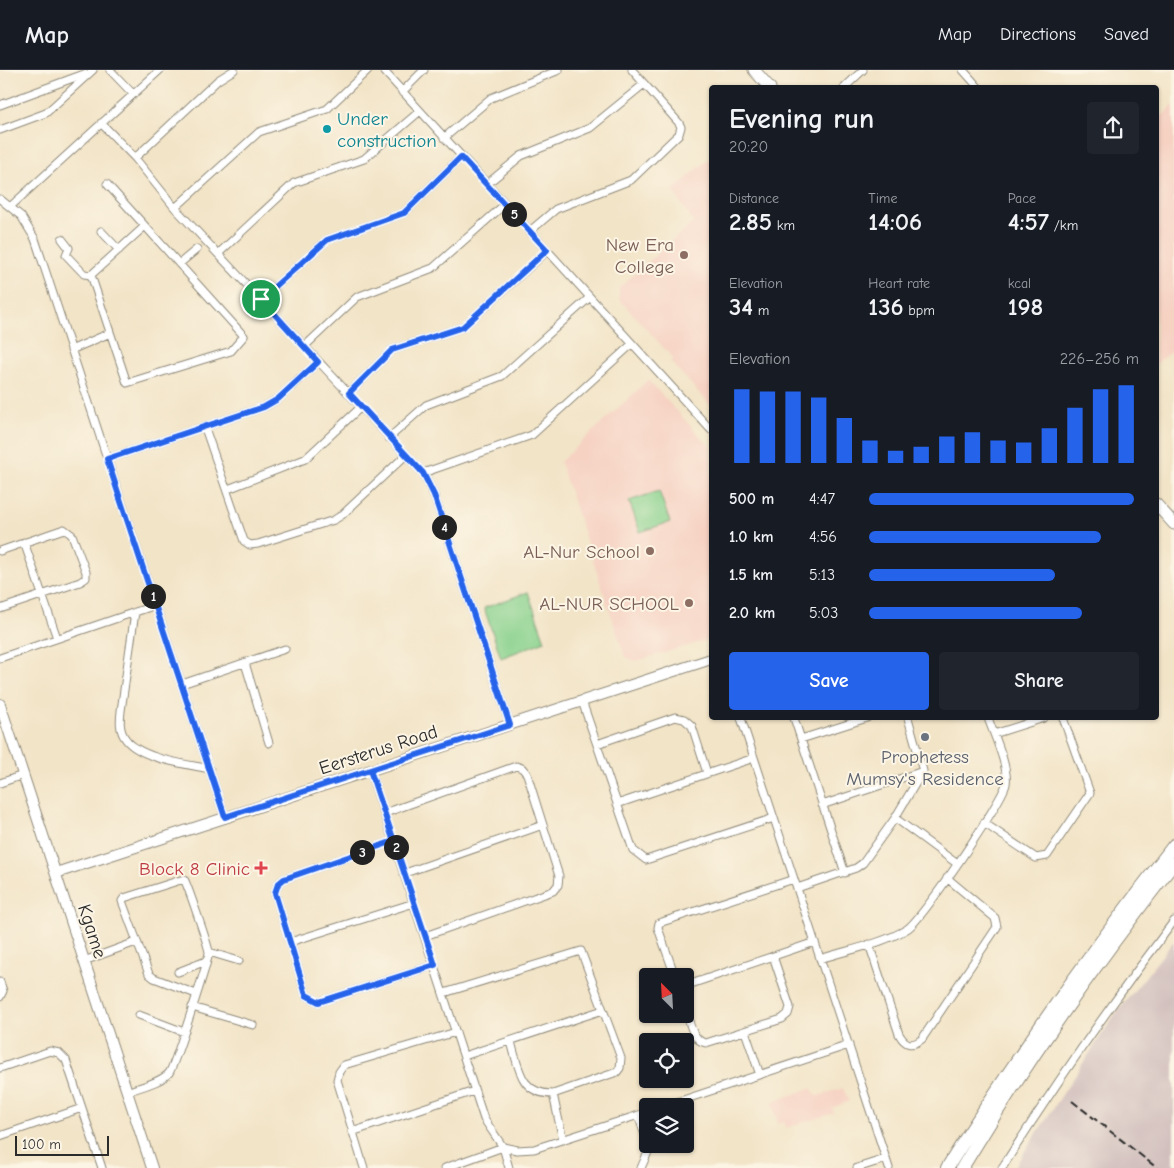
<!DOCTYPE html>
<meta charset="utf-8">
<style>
:root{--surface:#171b24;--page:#20242c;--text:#f1f3f6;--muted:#9ea1a6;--line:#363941;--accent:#2563eb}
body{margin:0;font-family:"Comic Neue",sans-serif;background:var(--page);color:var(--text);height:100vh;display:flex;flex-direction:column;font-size:19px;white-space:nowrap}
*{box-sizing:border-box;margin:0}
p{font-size:16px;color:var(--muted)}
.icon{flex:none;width:28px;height:28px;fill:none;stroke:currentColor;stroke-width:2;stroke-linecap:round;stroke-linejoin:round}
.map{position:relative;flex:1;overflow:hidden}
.panel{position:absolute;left:709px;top:15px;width:450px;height:635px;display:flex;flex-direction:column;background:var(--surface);border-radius:5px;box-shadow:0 1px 4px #0004}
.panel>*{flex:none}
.needle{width:32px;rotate:336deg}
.tools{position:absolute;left:639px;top:898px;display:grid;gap:10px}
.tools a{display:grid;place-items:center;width:55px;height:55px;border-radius:5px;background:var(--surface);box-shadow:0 1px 4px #0004;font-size:25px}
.scale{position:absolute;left:15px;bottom:12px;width:94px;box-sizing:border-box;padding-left:5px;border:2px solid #2b2b2b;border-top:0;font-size:14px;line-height:18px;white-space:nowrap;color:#2b2b2b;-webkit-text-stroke:4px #fcf5e5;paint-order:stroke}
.pin{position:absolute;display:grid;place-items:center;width:42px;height:42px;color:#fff;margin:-21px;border:2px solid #fff;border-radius:50%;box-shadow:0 1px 5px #0007}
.km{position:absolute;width:25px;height:25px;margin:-12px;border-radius:50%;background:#222;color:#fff;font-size:14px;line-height:25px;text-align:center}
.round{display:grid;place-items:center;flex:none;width:52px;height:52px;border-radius:5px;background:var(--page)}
.headline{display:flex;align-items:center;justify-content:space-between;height:85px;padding:0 20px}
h1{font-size:28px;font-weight:600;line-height:38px}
.stats{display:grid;grid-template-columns:repeat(3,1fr);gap:8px;height:85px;padding:5px 20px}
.stats div{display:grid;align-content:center}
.stats b{font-size:25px;font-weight:600}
.stats small{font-size:14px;font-weight:400}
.stats p{font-size:14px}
.chart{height:140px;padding:10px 20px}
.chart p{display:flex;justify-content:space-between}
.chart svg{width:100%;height:90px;margin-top:5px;stroke:var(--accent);stroke-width:6}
.primary-button{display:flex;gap:10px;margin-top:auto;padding:10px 20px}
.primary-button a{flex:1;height:58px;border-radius:5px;background:var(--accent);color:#fff;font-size:20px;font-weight:600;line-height:58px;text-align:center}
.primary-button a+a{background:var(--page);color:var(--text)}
ul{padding:0 20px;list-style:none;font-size:16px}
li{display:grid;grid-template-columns:80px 60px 1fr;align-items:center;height:38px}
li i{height:12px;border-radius:6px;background:var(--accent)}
header{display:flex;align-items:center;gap:30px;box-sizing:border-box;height:70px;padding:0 25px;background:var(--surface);border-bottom:1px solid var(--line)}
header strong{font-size:24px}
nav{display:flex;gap:28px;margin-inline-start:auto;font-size:18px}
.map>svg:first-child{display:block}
.built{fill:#f6d2c3}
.industrial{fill:#d1bfbd}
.green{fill:#8ad28e;stroke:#5a7e5c}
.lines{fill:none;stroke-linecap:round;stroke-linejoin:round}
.street-casing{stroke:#8e8879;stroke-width:9}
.secondary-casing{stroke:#8e8879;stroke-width:12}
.primary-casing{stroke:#8e8879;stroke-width:13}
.highway-casing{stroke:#8e8879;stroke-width:14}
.street{stroke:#fff;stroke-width:7}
.secondary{stroke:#fff;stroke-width:10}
.primary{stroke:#fff;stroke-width:11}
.highway{stroke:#fff;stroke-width:12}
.rail{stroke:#2b2b2b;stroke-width:2;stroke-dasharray:8 4;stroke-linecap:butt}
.route-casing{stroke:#fff;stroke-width:10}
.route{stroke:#2563eb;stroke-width:6}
.culture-dot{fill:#0f9aa8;stroke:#fcf5e5;stroke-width:2}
.education-dot{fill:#8d6e63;stroke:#fcf5e5;stroke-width:2}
.worship-dot{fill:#6b7280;stroke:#fcf5e5;stroke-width:2}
.health-dot{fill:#e0444e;stroke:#fcf5e5;stroke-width:2}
.labels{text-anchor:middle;stroke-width:4;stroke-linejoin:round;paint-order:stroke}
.culture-label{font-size:19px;fill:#0d838f;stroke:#fcf5e5;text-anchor:start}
.education-label{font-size:19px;fill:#785e54;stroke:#fcf5e5;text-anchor:end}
.street-label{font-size:19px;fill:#2b2b2b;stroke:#fcf5e5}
.worship-label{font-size:19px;fill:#5b616d;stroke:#fcf5e5}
.health-label{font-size:19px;fill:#be3a42;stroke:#fcf5e5;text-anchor:end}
</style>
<header>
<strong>Map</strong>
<nav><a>Map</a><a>Directions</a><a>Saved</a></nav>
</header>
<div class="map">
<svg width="1174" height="1098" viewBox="0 0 1174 1098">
<rect width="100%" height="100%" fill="#fcf5e5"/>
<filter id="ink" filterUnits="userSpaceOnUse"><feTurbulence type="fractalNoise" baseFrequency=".02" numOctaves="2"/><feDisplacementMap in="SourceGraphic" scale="10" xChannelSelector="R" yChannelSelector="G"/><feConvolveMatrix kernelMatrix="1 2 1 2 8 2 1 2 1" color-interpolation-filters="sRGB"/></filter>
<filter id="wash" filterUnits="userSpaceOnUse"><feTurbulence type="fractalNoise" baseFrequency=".0096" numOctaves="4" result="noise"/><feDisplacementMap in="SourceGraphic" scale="20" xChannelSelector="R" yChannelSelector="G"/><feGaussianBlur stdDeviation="1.12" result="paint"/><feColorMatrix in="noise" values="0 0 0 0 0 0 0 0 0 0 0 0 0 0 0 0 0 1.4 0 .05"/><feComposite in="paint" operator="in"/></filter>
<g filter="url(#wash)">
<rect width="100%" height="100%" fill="#f2e4c7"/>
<path class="built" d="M 1174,35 L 1174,278 L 1156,294 L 1156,51 Z
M 711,87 L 711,336 L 670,291 L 674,289 L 619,229 L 619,218 L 693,152 L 673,120 Z
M 648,310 L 711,378 L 711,569 L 636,591 L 625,587 L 560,392 Z
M 811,1018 L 817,1026 L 843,1018 L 849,1031 L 832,1038 L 834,1043 L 786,1058 L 784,1052 L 778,1054 L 772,1032 Z"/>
<path class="industrial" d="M 1174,871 L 1174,1098 L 1014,1098 L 1114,946 Z"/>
<path class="green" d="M 659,421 L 670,452 L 640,462 L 629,431 Z
M 528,522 L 545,571 L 501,588 L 484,538 Z"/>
</g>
<g filter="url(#ink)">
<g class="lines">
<g class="street-casing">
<path id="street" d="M 110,0 L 133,24
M 383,0 L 711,360
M 963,0 L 979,18
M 844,18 L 863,0
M 402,22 L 424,0
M 0,35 L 84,4
M 101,53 L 135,88 L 175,138 L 423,403 L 434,425 L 510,655
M 0,60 L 46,43 L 93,0
M 444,68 L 491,28 L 559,0
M 135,88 L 218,10 L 234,0
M 107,114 L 145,156
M 487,114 L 521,86 L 590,58 L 644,14
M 0,129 L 21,146 L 35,169 L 225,747
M 11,136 L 160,0
M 175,138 L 259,62 L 327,39 L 368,0
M 145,156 L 244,266 L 231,281 L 127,313 L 91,205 Z
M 101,161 L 119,180
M 530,161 L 556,139 L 631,110 L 679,64 L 681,57 L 679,53 L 632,0
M 62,169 L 69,178 L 66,185 L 84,204 L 91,205
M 219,183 L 294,113 L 364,89 L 420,41
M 179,194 L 197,179
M 261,229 L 327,170 L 404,143 L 461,87
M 305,276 L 357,227 L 433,198 L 505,134
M 71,280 L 110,263
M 349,323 L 392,280 L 463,257 L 547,181
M 205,358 L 244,471 L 250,475 L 258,474 L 334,450 L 342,445 L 406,385
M 389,368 L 426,335 L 502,306 L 589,228
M 107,389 L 264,337 L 278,329 L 318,292
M 423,403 L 532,365 L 632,274
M 228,419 L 305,389 L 361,337
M 24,472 L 57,568
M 0,481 L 64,459 L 72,465 L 86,502 L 86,508 L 80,512 L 0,539
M 135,542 L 121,641 C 120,650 119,660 125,668 C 139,689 186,694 210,699
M 0,588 L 156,535
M 245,593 L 269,673
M 182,614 L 285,579
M 582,631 L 633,780 L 646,790 L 774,748
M 741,648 L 889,1098
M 794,648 L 845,803
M 994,664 L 1044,648
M 801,669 L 867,648
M 597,674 L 675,647 L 684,649 L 692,656 L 707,703
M 370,700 L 484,1049 L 503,1077 L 517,1080 L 534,1079 L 648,1042
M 0,713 L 23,705
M 617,734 L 754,688
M 822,735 L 923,701
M 385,743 L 516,696 L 522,698 L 527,704 L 559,806 L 558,815 L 553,821 L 425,866
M 895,748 L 956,793
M 984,753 L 1036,788 L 1047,786 L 1090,723 L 1063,648
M 394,771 L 284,809 L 278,814 L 275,823 L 306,925 L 319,932 L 435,895
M 405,803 L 543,755
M 797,818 L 856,798 L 863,793 L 895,748 L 923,701 L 908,648
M 290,872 L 414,833
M 869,874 L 899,964 C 905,975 912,977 922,969 L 997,857 L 995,848 L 947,808
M 209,882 L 239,891
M 820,889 C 848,880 882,874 907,859 C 921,851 1003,730 1006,714 C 1009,697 994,665 988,648
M 84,891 L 136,872
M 178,902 L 206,891
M 675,906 L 658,858 L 659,853 L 794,809
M 0,912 L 3,921 L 0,927
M 685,916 L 815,872
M 444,923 L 581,881 L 621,988 L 620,998 L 617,1002 L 553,1024 C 520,1024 519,998 511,972
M 685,936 C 689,949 691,971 706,973 L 782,949 L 788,944 L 790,937 L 773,886
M 192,937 L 253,955
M 139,945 L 184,962
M 745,961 L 760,1005
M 464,986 L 603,940
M 0,998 L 50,981 L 59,983 L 66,990 L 102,1098
M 127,1022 C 139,1017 160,1013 169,1003 C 174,997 209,889 209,882 C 208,875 188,816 184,809 L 124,828 L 122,831 L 149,904 L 154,908 L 196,924
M 553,1024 L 563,1070
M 665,1036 L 849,975
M 638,1045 L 648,1073
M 352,1062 L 474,1021
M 0,1066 L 82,1038
M 364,1098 L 337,1010 L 339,1002 L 344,995 L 456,962
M 445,1098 L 503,1077 L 509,1098
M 641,1098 L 648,1082 L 648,1074
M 857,1098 L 885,1089
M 1002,1098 C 1056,1013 1113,931 1174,851"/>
</g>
<g class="secondary-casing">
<path id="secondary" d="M 0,634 L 152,1098
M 56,803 L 711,589"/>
</g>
<g class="primary-casing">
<path id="primary" d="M 754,0 L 770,18
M 1156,434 L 1174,454"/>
</g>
<g class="highway-casing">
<path id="highway" d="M 947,1098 C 1017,986 1093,879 1174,775
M 962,1098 C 1026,992 1098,890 1174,793"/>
</g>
<use href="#street" class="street"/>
<use href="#secondary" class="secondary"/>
<use href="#primary" class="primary"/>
<use href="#highway" class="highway"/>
<path class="rail" d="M 1072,1031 L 1157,1098"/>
</g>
</g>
<g class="lines" filter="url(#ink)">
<g class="route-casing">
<path id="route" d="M 261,229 L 318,292 L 278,329 L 264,337 L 107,389 L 225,747 L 370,700 L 435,895 L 319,932 L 306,925 L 275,823 L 278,814 L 284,809 L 394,771 L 370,700 L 510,655 L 434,425 L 423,403 L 349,323 L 392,280 L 463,257 L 547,180 L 461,87 L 404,143 L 327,170 L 261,229"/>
</g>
<use href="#route" class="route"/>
</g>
<circle class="culture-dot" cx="327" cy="59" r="5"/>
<g class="education-dot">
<circle cx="684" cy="185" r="5"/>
<circle cx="650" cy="481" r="5"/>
<circle cx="689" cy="533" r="5"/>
</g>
<circle class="worship-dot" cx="925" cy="667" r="5"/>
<path class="health-dot" d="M258.5 790.5h5v5h5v5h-5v5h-5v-5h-5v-5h5z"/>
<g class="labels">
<g class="culture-label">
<text x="337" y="55">Under<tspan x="337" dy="22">construction</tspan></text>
</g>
<g class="education-label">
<text x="674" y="181">New Era<tspan x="674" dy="22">College</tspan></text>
<text x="640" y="488">AL-Nur School</text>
<text x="679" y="540">AL-NUR SCHOOL</text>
</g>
<g class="street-label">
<text transform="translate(378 679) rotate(-18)" y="7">Eersterus Road</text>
<text transform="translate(93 861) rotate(72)" y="7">Kgame</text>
</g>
<g class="worship-label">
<text x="925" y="693">Prophetess<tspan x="925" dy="22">Mumsy's Residence</tspan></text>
</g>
<g class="health-label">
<text x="250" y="805">Block 8 Clinic</text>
</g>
</g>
</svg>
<div class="tools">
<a><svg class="needle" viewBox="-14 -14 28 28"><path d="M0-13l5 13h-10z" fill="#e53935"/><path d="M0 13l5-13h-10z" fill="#9ea1a6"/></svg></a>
<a><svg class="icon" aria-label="locate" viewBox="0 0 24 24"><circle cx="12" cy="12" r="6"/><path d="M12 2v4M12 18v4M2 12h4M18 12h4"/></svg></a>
<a><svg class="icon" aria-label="layers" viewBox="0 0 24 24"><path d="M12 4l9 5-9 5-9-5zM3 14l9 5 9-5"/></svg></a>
</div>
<div class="scale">100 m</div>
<div class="pin" style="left:261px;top:229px;background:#1e9e55"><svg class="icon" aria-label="arrive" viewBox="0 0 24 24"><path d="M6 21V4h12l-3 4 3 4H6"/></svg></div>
<b class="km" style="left:153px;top:526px">1</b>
<b class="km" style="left:396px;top:777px">2</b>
<b class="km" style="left:362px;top:782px">3</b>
<b class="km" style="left:444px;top:457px">4</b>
<b class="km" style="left:514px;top:144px">5</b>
<section class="panel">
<div class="headline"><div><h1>Evening run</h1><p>20:20</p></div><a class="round"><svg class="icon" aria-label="share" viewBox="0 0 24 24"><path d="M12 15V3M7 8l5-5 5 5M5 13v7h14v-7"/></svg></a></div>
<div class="stats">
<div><p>Distance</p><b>2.85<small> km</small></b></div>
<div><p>Time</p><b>14:06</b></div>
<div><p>Pace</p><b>4:57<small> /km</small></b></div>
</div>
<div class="stats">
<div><p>Elevation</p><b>34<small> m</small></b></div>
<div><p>Heart rate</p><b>136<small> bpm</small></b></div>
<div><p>kcal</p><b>198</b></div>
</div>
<div class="chart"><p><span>Elevation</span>226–256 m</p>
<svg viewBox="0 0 160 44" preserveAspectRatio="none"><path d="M5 44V8M15 44V9M25 44V9M35 44V12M45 44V22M55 44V33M65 44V38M75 44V36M85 44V31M95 44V29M105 44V33M115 44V34M125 44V27M135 44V17M145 44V8M155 44V6"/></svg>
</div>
<ul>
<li><b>500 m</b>4:47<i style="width:98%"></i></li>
<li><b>1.0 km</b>4:56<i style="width:86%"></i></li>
<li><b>1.5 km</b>5:13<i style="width:69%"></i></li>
<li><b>2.0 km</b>5:03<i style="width:79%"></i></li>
</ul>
<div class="primary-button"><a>Save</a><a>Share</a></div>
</section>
</div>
